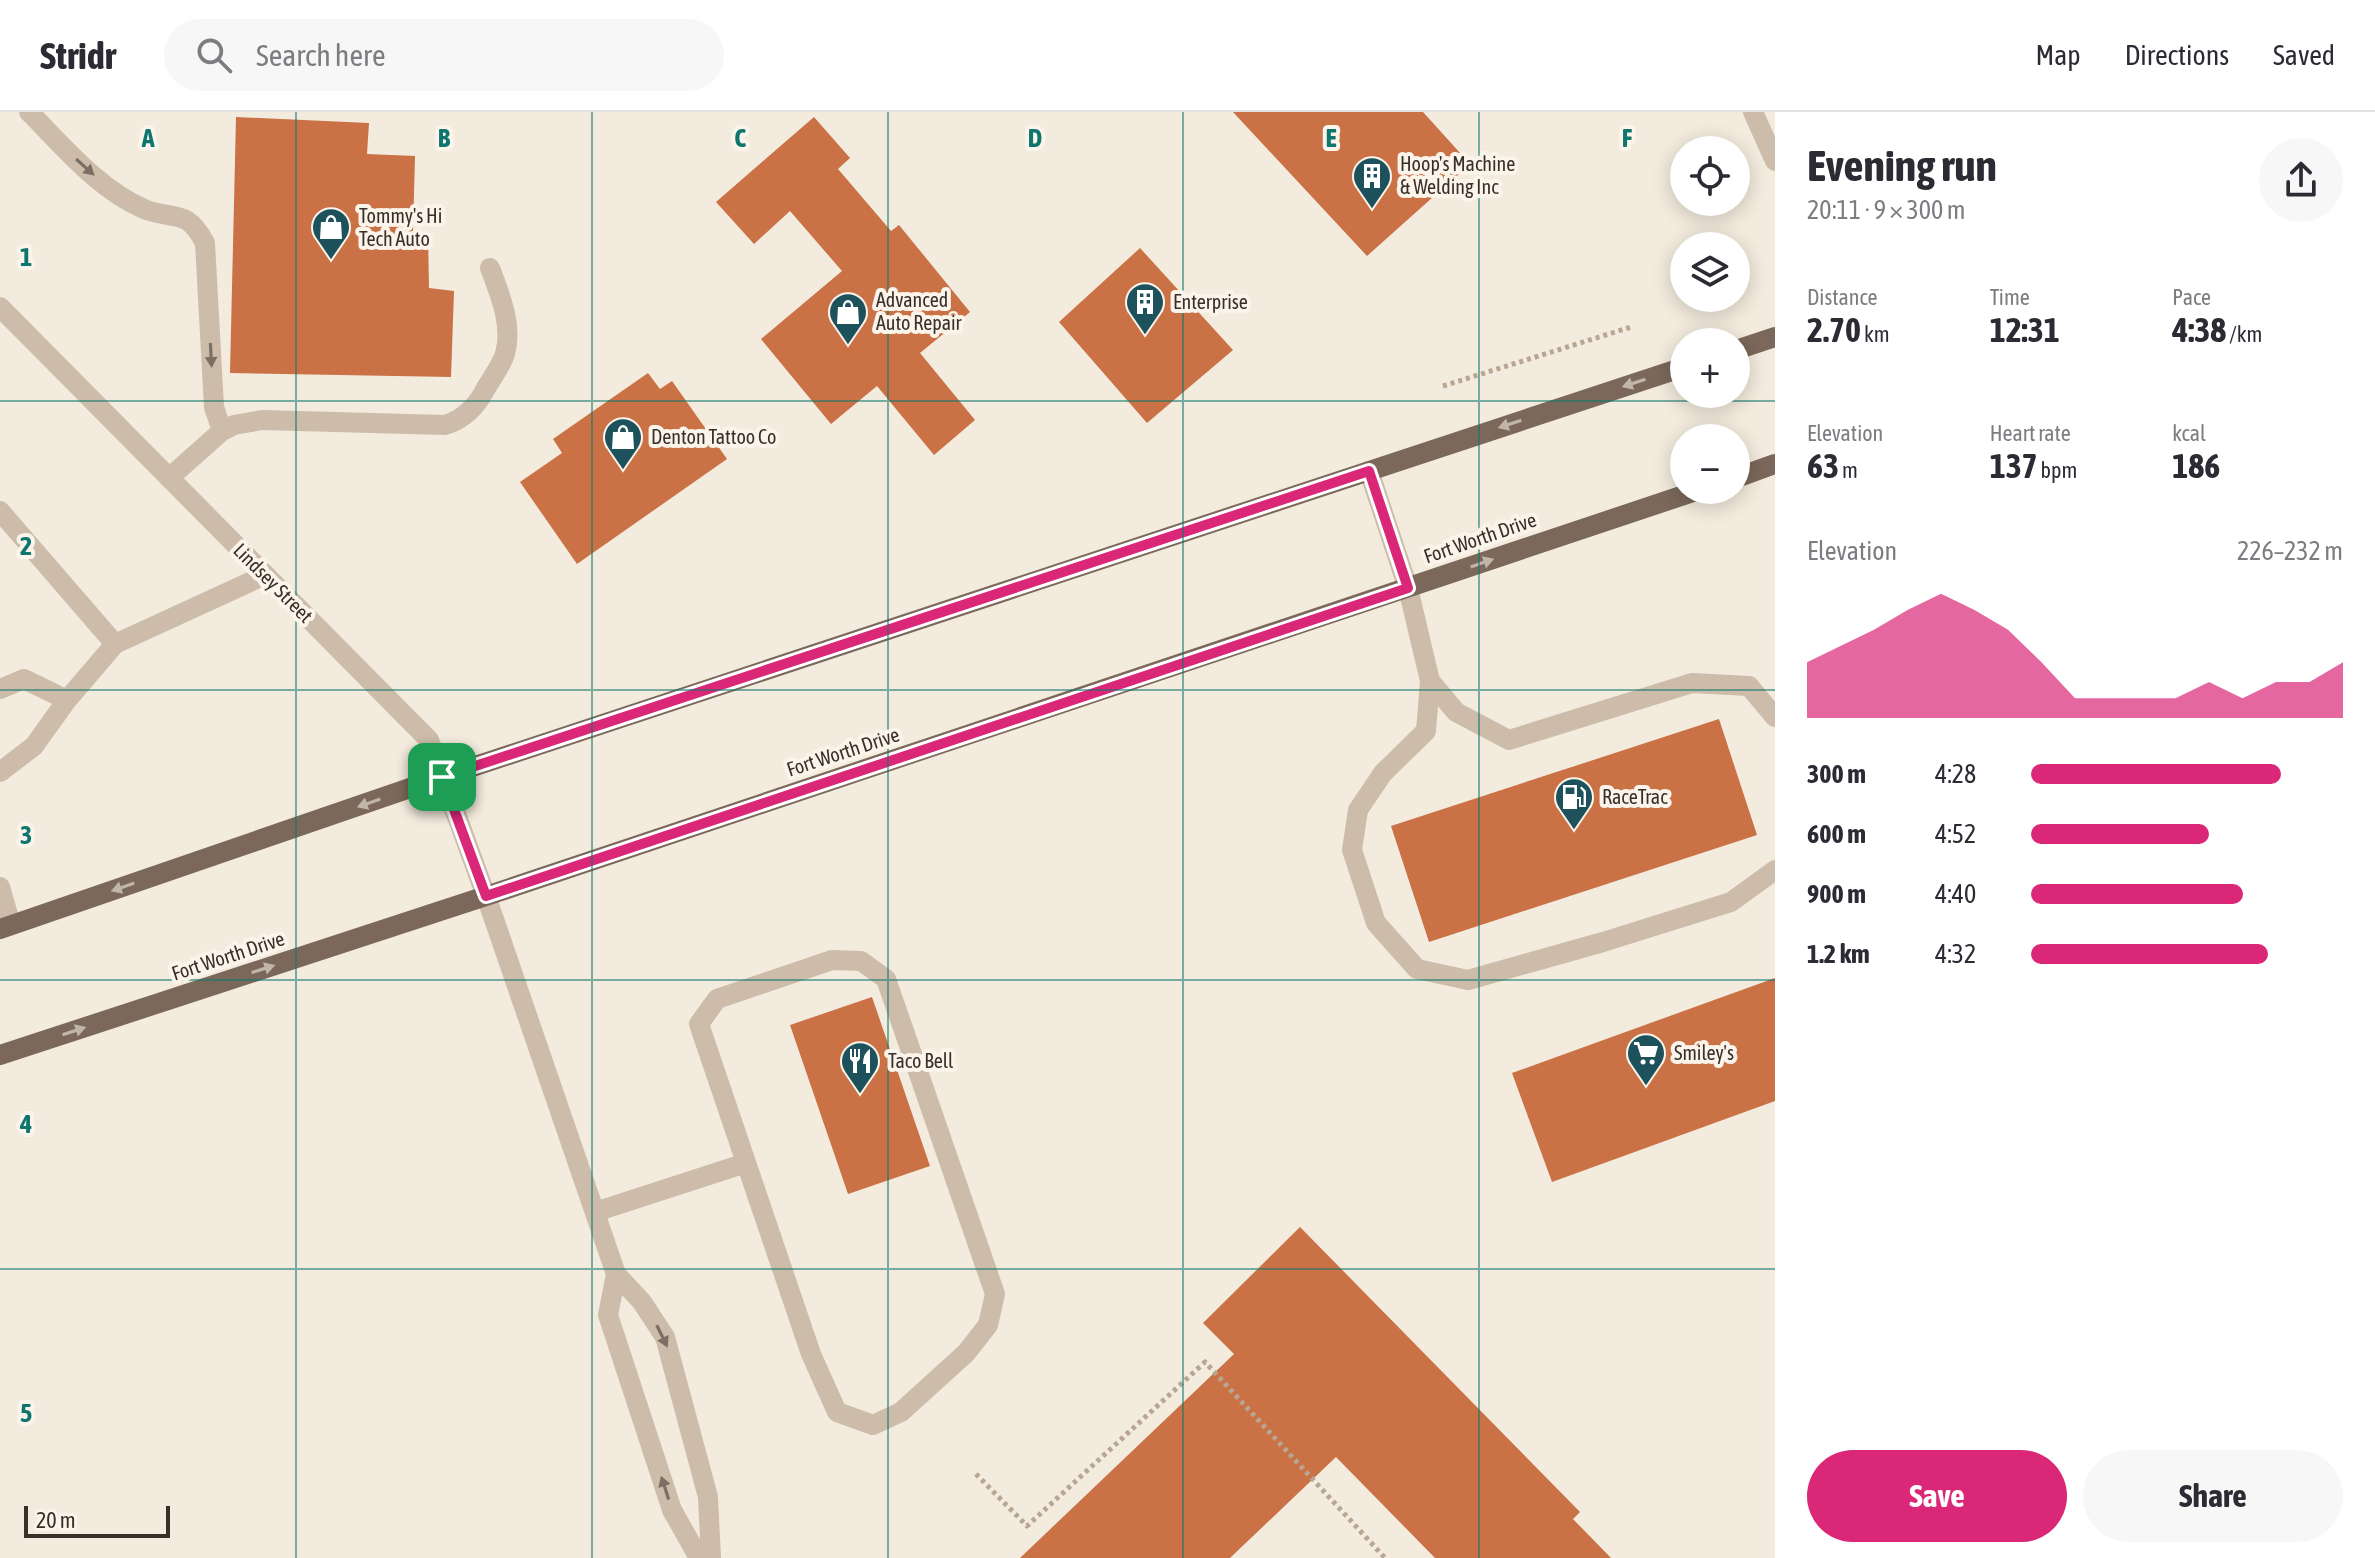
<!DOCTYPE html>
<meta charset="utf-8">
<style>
:root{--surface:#fff;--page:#f7f7f7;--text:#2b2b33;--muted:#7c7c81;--line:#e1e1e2;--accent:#db2777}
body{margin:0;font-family:"Asap Condensed",sans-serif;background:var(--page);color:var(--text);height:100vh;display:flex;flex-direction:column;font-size:30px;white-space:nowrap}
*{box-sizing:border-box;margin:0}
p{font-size:26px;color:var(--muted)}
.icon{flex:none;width:44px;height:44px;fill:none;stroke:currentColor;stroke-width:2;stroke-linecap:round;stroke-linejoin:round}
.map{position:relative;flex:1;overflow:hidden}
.drawer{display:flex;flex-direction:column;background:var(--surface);width:600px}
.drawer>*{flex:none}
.tools{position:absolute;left:1670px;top:24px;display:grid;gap:16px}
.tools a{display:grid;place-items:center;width:80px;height:80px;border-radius:50%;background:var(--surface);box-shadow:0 4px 20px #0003;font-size:40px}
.scale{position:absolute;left:24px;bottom:20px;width:146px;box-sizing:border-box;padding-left:8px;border:4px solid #392f29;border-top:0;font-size:22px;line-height:28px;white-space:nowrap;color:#392f29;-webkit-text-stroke:6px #fbf4ea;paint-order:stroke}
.pin{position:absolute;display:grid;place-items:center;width:68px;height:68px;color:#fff;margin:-34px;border-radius:16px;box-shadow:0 4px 12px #0006}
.round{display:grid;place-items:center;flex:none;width:84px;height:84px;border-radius:42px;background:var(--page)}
.summary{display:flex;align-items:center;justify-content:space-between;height:136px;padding:0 32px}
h1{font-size:44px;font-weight:700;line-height:60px}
.stats{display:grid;grid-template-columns:repeat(3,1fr);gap:12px;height:136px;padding:8px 32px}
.stats div{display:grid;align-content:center}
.stats b{font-size:34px;font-weight:700}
.stats small{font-size:22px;font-weight:400}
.stats p{font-size:22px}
.chart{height:224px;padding:16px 32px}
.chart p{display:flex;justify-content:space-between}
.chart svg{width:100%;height:144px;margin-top:8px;fill:var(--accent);opacity:.7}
.button{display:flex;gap:16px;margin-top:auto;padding:16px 32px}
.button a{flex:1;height:92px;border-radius:48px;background:var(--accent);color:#fff;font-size:32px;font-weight:700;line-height:92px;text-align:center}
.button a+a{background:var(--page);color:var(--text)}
ul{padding:0 32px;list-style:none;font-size:26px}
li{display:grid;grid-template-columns:128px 96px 1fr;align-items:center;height:60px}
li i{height:20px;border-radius:10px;background:var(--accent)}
header{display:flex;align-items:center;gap:48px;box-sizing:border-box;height:112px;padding:0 40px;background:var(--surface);border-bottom:2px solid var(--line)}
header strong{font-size:38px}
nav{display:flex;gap:44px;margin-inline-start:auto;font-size:28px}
.search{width:560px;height:72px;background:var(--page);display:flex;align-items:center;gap:20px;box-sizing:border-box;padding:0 28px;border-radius:44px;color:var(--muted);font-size:30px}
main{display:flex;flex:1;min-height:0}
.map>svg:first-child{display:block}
.building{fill:#ca7145}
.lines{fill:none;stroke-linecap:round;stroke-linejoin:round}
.path{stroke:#b8a693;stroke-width:5;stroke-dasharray:4 4;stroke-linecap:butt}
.lane{stroke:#ccbca9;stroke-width:20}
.street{stroke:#ccbca9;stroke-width:20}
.primary{stroke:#7b685a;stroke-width:20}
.oneway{fill:#7b6e63}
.oneway2{fill:#c1b5a9}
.route-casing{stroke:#fff;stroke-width:16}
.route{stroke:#db2777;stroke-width:10}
.grid{fill:none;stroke:#0f766e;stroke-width:2;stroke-opacity:0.55}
.labels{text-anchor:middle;stroke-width:8;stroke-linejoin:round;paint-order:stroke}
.poi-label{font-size:20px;fill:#392f29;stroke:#fbf4ea;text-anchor:start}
.street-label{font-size:20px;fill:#392f29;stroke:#fbf4ea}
.grid-label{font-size:26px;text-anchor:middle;font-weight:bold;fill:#0f766e;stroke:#fbf4ea;stroke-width:8;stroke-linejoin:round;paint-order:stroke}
</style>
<header>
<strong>Stridr</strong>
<div class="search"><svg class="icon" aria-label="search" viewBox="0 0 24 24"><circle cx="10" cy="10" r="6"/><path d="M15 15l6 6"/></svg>Search here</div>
<nav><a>Map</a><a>Directions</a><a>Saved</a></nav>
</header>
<main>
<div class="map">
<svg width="1775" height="1446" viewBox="0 0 1775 1446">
<rect width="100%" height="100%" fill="#f3ebdd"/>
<path class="building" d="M 1233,0 L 1423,0 L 1470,52 L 1367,144 Z
M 236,5 L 369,11 L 367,42 L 415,44 L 413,119 L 428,121 L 429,176 L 454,179 L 451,265 L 230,261 Z
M 814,5 L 850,46 L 838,57 L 891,119 L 899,113 L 970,200 L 920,241 L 975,308 L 934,343 L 877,274 L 831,312 L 761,227 L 842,159 L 790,99 L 754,132 L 716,90 Z
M 1140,136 L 1233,238 L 1147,311 L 1059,210 Z
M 648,261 L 660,277 L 672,269 L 727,347 L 577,452 L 520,370 L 562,341 L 553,327 Z
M 1719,607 L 1757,723 L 1429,830 L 1391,714 Z
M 1775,866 L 1775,989 L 1552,1070 L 1512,961 Z
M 872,885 L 930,1054 L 848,1082 L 790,913 Z
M 1300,1115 L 1580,1400 L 1573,1407 L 1611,1446 L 1435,1446 L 1336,1345 L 1230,1446 L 1020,1446 L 1234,1242 L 1203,1211 Z"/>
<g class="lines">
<path class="path" d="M 1443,274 L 1631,215
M 976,1362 L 1027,1414 L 1205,1250 L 1385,1446"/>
<path class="lane" d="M 29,0 C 63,34 98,77 144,97 C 174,109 186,95 205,131 L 214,295 L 222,319
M 1753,0 L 1775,49
M 1369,359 L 1408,476 L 1430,569 L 1426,619 L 1383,661 L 1358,698 L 1352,738 L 1376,811 L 1417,857 L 1468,868 L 1603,830 L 1731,790 L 1775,758
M 169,366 L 222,319 L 234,313 L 262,308 L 445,313 C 465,307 477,294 486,276 C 492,266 501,254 505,242 C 513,213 500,183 490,156
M 0,399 L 115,532 L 265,463
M 1430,569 L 1456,600 L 1509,628 L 1692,571 L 1749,574 L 1775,605
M 0,577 L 24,567 L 67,588
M 0,660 L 34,634 L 67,588 L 115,532
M 0,775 L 11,813
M 486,784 L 616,1162 L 642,1190 L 665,1225 L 708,1385 L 711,1446
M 832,848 L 861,849 L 886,867 L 995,1182 L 988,1213 L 966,1241 L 901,1300 L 873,1313 L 837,1300 L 811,1242 L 699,912 L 717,887 Z
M 595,1100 L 746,1051
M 616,1162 L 608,1203 L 672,1398 L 699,1446"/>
<path class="street" d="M 0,195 L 429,628 L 486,784"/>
<path class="primary" d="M 1736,238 L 1775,225
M 1736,366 L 1775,352
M 0,817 L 442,665 L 1684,255
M 0,943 L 486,784 L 1699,378"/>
</g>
<defs><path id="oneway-solid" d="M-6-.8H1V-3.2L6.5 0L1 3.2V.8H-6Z" transform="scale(2)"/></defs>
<g class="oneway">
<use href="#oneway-solid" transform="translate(85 55) rotate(42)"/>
<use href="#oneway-solid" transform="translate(211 243) rotate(87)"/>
<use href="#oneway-solid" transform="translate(662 1224) rotate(64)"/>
<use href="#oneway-solid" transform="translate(665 1376) rotate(-108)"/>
</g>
<g class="oneway2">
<use href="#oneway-solid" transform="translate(1634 271) rotate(162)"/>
<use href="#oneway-solid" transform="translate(1510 312) rotate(162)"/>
<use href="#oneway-solid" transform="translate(1482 451) rotate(-19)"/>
<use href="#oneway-solid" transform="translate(369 691) rotate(161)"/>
<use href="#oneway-solid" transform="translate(123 775) rotate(161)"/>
<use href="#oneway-solid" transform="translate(263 857) rotate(-18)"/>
<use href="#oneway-solid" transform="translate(74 919) rotate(-18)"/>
</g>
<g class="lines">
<g class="route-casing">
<path id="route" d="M 1369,359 L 1408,476 L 486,784 L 442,665 Z"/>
</g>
<use href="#route" class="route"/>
</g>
<path class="grid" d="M 296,0 L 296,1446M 592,0 L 592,1446M 888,0 L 888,1446M 1183,0 L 1183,1446M 1479,0 L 1479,1446M 0,289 L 1775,289M 0,578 L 1775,578M 0,868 L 1775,868M 0,1157 L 1775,1157"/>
<defs>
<g id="building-pin" transform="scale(2)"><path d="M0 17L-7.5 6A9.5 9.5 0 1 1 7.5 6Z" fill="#1d525c" stroke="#fbf4ea"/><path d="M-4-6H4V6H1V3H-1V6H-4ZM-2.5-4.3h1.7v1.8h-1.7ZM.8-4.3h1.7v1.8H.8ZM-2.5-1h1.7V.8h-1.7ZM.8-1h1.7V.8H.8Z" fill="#fff"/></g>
<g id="shop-pin" transform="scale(2)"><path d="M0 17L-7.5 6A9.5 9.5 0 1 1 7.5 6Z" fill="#1d525c" stroke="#fbf4ea"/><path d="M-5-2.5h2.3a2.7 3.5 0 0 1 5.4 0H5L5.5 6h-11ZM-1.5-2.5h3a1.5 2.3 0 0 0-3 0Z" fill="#fff"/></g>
<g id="fuel-pin" transform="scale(2)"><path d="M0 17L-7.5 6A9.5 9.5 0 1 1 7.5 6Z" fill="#1d525c" stroke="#fbf4ea"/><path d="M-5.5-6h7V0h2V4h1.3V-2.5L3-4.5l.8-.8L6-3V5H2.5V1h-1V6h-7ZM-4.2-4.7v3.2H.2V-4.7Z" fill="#fff"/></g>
<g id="supermarket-pin" transform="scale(2)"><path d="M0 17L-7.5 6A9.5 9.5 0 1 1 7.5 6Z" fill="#1d525c" stroke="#fbf4ea"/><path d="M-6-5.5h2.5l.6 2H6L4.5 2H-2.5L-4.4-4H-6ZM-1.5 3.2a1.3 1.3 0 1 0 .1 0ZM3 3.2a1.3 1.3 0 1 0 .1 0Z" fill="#fff"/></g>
<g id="restaurant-pin" transform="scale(2)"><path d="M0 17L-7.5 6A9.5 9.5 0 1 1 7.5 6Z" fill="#1d525c" stroke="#fbf4ea"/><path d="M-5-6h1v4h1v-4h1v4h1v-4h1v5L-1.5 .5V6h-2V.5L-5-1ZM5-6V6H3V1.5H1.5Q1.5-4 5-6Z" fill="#fff"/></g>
</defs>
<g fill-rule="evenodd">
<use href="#building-pin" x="1372" y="64"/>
<use href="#shop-pin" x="331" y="115"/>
<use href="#building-pin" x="1145" y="190"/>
<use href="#shop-pin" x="848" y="200"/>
<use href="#shop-pin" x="623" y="325"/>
<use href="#fuel-pin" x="1574" y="685"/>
<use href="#supermarket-pin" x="1646" y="941"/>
<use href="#restaurant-pin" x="860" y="949"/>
</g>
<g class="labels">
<g class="poi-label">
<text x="1400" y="59">Hoop's Machine<tspan x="1400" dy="23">&amp; Welding Inc</tspan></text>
<text x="359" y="111">Tommy's Hi<tspan x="359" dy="23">Tech Auto</tspan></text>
<text x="876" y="195">Advanced<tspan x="876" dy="23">Auto Repair</tspan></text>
<text x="1173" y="197">Enterprise</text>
<text x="651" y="332">Denton Tattoo Co</text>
<text x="1602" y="692">RaceTrac</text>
<text x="1674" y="948">Smiley's</text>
<text x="888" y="956">Taco Bell</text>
</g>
<g class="street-label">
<text transform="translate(1480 426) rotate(-19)" y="7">Fort Worth Drive</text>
<text transform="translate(273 471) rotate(45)" y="7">Lindsey Street</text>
<text transform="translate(843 640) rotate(-18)" y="7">Fort Worth Drive</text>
<text transform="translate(228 844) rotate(-18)" y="7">Fort Worth Drive</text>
</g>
</g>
<g class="grid-label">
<text x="148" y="35">A</text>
<text x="444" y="35">B</text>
<text x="740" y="35">C</text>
<text x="1035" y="35">D</text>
<text x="1331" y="35">E</text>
<text x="1627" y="35">F</text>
<text x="26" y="154">1</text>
<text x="26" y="443">2</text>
<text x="26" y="732">3</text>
<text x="26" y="1021">4</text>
<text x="26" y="1310">5</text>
</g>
</svg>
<div class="tools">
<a><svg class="icon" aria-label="locate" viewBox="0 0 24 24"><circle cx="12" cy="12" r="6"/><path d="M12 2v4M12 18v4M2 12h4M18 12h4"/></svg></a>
<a><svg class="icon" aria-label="layers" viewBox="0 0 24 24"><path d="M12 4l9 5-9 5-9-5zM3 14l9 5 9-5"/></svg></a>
<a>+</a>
<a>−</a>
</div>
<div class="scale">20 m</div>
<div class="pin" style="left:442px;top:665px;background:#1e9e55"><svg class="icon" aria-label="arrive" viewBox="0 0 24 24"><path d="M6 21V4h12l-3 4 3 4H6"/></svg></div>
</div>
<section class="drawer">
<div class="summary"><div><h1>Evening run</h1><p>20:11 · 9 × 300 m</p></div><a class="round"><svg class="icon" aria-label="share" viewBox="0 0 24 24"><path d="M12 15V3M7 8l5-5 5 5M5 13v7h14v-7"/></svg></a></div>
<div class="stats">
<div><p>Distance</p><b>2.70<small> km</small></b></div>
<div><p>Time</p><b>12:31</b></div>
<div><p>Pace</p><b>4:38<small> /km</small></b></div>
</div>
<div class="stats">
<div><p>Elevation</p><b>63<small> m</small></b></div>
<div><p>Heart rate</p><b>137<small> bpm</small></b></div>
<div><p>kcal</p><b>186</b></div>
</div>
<div class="chart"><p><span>Elevation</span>226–232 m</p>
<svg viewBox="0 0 160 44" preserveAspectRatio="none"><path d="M0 44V27L10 22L20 17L30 11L40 6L50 11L60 17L70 27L80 38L90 38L100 38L110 38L120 33L130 38L140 33L150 33L160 27V44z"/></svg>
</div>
<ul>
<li><b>300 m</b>4:28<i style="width:80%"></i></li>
<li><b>600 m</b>4:52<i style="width:57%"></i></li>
<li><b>900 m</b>4:40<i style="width:68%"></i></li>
<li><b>1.2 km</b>4:32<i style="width:76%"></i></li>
</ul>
<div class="button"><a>Save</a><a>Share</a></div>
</section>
</main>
